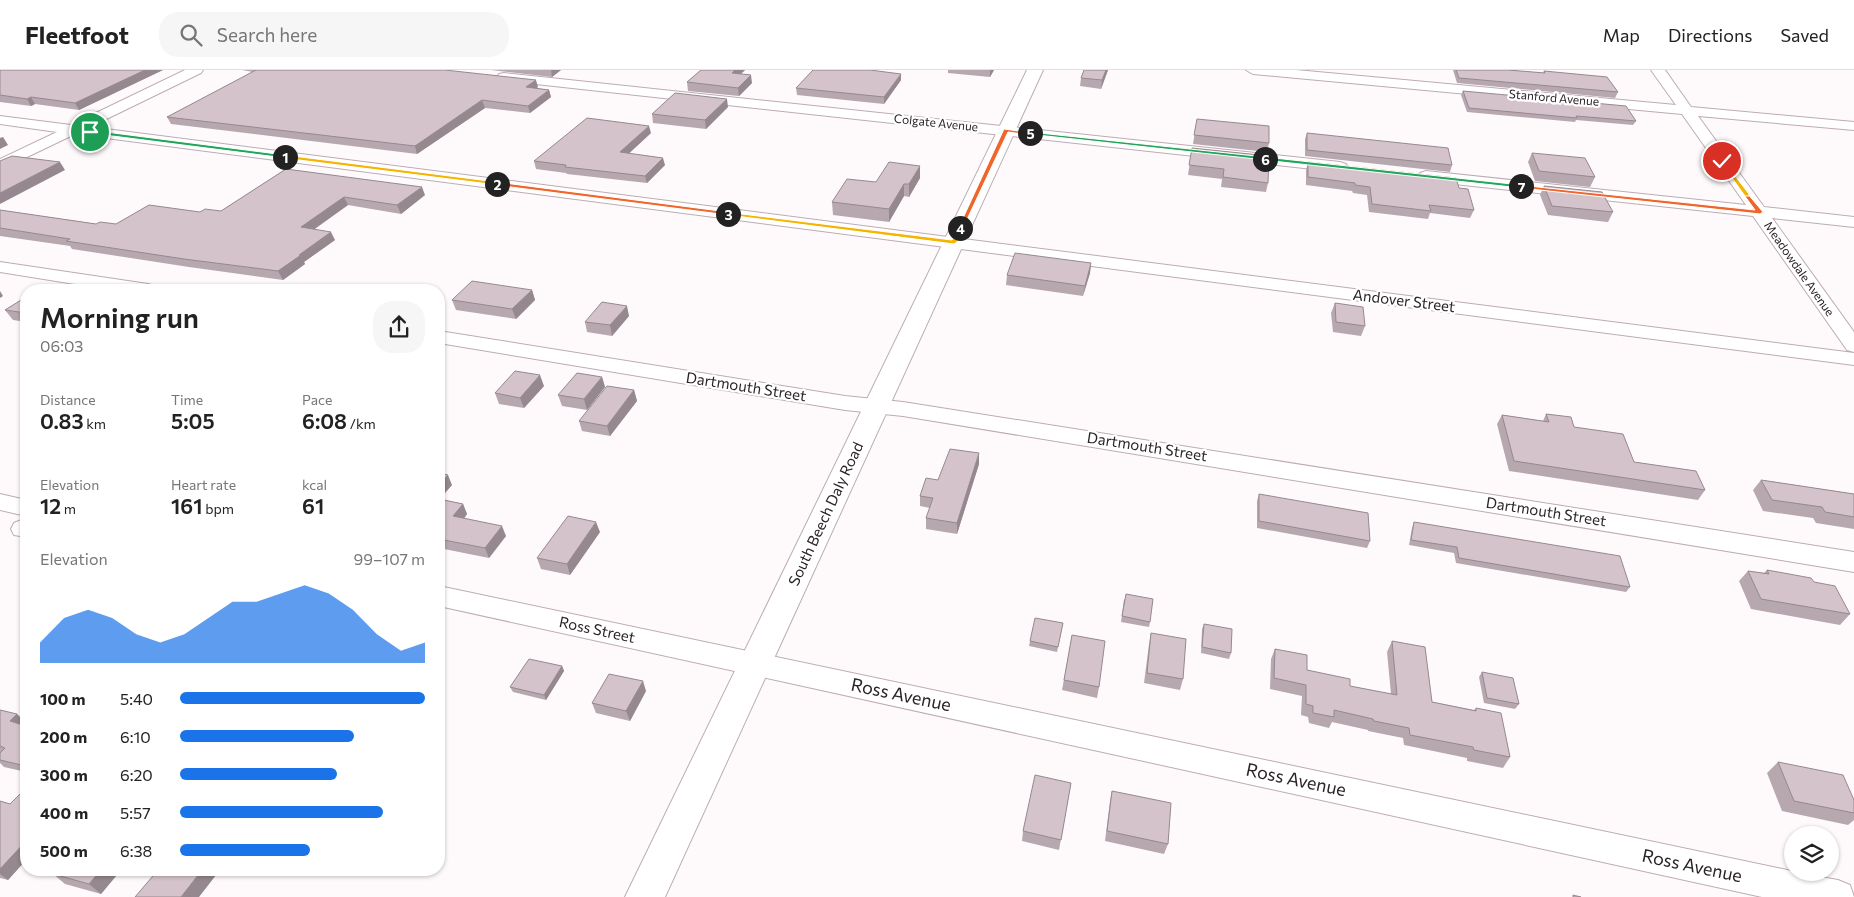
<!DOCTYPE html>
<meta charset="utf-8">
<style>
:root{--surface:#fff;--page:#f6f6f6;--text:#222;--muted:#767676;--line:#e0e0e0;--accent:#1a73e8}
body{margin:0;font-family:Commissioner,sans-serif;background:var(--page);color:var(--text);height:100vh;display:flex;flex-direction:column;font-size:19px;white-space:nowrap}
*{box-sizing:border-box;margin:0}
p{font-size:16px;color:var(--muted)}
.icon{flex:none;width:28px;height:28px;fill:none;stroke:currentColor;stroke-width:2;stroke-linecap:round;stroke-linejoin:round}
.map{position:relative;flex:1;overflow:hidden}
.details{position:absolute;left:20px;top:214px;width:425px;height:592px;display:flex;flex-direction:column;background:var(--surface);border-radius:20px;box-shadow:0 1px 4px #0004}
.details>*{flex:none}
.fabs{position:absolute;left:1784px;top:756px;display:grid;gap:10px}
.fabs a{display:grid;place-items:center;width:55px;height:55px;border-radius:50%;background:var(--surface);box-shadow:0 1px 4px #0004;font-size:25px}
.pin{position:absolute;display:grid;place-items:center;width:42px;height:42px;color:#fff;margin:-21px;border:2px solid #fff;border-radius:50%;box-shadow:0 1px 5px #0007}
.km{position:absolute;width:25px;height:25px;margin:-12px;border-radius:50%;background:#222;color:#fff;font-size:14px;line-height:25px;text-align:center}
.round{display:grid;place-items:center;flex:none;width:52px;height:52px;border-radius:20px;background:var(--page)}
.overview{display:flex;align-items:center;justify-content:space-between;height:85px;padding:0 20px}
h1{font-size:28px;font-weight:600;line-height:38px}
.stats{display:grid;grid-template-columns:repeat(3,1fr);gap:8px;height:85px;padding:5px 20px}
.stats div{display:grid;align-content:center}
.stats b{font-size:21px;font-weight:600}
.stats small{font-size:14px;font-weight:400}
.stats p{font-size:14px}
.chart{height:140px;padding:10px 20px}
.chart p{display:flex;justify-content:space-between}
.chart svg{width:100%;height:90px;margin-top:5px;fill:var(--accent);opacity:.7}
ul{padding:0 20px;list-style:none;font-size:16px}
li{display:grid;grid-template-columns:80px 60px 1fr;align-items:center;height:38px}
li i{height:12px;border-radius:6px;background:var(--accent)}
header{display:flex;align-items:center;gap:30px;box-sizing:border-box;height:70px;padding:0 25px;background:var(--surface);border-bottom:1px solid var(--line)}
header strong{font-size:24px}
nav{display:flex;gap:28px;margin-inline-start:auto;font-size:18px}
.search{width:350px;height:45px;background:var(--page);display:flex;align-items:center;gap:12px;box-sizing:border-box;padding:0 18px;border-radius:20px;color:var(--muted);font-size:19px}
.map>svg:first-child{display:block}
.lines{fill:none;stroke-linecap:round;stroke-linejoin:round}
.street-casing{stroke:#bdabb4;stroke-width:2}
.secondary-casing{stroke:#bdabb4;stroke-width:2}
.street{fill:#fff;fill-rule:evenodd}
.secondary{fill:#fff;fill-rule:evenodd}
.wall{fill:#b7a8af}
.shaded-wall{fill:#95888f}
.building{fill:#d5c3cc;stroke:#95888f}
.split-1{fill:#22a559;stroke:#fff}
.split-2{fill:#f5b400;stroke:#fff}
.split-3{fill:#f0652b;stroke:#fff}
.split-4{fill:#f5b400;stroke:#fff}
.split-5{fill:#f0652b;stroke:#fff}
.split-6{fill:#22a559;stroke:#fff}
.split-7{fill:#22a559;stroke:#fff}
.split-8{fill:#f0652b;stroke:#fff}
.split-9{fill:#f5b400;stroke:#fff}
.labels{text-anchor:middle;stroke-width:4.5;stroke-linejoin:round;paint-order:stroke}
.far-street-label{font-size:12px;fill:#2b2427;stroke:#fff}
.street-label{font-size:15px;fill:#2b2427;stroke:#fff}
.near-street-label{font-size:18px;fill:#2b2427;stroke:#fff}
</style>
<header>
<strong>Fleetfoot</strong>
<div class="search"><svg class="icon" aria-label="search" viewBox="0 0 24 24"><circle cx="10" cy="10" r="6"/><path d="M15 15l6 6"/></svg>Search here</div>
<nav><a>Map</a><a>Directions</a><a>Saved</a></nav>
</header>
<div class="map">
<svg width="1854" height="827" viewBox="0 0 1854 827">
<rect width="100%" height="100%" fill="#fefafc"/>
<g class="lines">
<g class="street-casing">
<path id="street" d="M 185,0 L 203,0 L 201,3 L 90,57 L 1854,283 L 1854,295 L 75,64 L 0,100 L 0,89 L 57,62 L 0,54 L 0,46 L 71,55 Z
M 1246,0 L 1296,0 L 1676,35 L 1651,0 L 1665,0 L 1691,37 L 1854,52 L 1854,60 L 1698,46 L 1764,137 L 1854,147 L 1854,157 L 1772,148 L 1854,262 L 1854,282 L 1847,280 L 1753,146 L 1426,111 L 1420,109 L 1418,106 L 1420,103 L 1426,101 L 1746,135 L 1682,44 L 1253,4 Z
M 504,3 L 1340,92 L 1346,94 L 1348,97 L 1346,100 L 1340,102 L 499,10 L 497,7 L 499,4 Z
M 0,192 L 148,214 L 155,216 L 157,220 L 112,220 L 0,202 Z
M 439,261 L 845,326 L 903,332 L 1854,482 L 1854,502 L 903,346 L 845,340 L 439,273 Z
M 0,424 L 26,430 L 26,446 L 0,440 Z
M 26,448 L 26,467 L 14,465 L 11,459 L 14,453 Z
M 439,516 L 1792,801 L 1792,802 L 1838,810 L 1850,815 L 1854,827 L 1762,827 L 439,536 Z"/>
</g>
<g class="secondary-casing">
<path id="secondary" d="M 1027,0 L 1043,0 L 665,827 L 625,827 Z"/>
</g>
<use href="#street" class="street"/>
<use href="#secondary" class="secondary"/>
</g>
<path class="wall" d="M 0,0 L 163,0 L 79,40 L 35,34 L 31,36 L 0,32 Z
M 242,0 L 445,0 L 538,17 L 536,18 L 549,20 L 551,27 L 530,43 L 485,38 L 417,84 L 171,54 L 167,47 L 253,2 Z
M 491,0 L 561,0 L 552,7 Z
M 701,0 L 745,0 L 741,4 L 752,13 L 739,26 L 688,21 L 687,12 Z
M 948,0 L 994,0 L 990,7 L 948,3 Z
M 1084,0 L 1108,0 L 1101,19 L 1080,16 L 1081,8 Z
M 1453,0 L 1508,0 L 1543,3 L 1544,1 L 1618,22 L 1615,28 L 1457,13 Z
M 901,4 L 901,10 L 884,34 L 797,25 L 796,18 Z
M 1463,21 L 1636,51 L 1633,55 L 1576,50 L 1575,52 L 1467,42 L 1461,25 Z
M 728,37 L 706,59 L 653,53 L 652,44 Z
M 1197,49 L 1269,73 L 1267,82 L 1193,74 Z
M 651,63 L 629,83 L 665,95 L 647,113 L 567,104 L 566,103 L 536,99 L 534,91 Z
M 1307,63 L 1452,95 L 1450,102 L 1305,86 L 1305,69 Z
M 1192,78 L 1268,113 L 1266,122 L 1221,117 L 1222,109 L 1188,105 Z
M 1532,83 L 1595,107 L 1590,117 L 1535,111 L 1528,92 Z
M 1308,92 L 1459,118 L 1474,140 L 1470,148 L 1430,143 L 1428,149 L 1369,142 L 1367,125 L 1353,123 L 1352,121 L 1306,115 L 1306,100 Z
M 286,99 L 425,125 L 401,144 L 348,135 L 314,159 L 335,170 L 304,192 L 305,194 L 283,210 L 189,197 L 72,179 L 70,176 L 0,166 L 0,140 L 96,154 L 116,154 L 200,142 L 221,141 Z
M 920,108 L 909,127 L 904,126 L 889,152 L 833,145 L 832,132 L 876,112 Z
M 1544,116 L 1613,142 L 1608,152 L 1607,152 L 1548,145 L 1540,125 Z
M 1091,193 L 1090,203 L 1083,226 L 1006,215 L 1007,205 Z
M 532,220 L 535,230 L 516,249 L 456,240 L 452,230 Z
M 26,227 L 26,252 L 13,250 L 5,240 Z
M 1335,233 L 1365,256 L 1361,266 L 1333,262 L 1331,243 Z
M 629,246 L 612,266 L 587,262 L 585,252 Z
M 602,307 L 605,317 L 587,340 L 562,336 L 558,325 Z
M 544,316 L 524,338 L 499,334 L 495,323 Z
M 634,320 L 637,331 L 610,366 L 582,361 L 579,351 Z
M 1546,344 L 1574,357 L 1634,392 L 1705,420 L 1698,430 L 1509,401 L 1497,354 L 1502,345 L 1543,351 Z
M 979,394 L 957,464 L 926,459 L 926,448 L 930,438 L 920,436 L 920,426 L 938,410 Z
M 439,403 L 452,415 L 439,429 L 463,434 L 467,444 L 464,449 L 506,466 L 489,488 L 439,478 Z
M 1761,410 L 1854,424 L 1854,459 L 1816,453 L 1813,448 L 1763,441 L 1753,420 Z
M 1259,424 L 1370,471 L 1367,478 L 1257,458 L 1257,431 Z
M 1414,452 L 1630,517 L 1626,522 L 1456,493 L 1454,483 L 1409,475 L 1412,458 Z
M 600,462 L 570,505 L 541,499 L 537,488 Z
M 1767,500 L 1814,512 L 1850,544 L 1840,555 L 1751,539 L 1739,511 L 1748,501 L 1764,503 Z
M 1124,529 L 1150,552 L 1149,557 L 1121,552 Z
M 1063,553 L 1057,582 L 1029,576 L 1030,571 Z
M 1204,554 L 1231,583 L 1229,589 L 1201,583 L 1202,559 Z
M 1151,563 L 1183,609 L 1180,620 L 1144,613 L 1149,574 Z
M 1072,565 L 1099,617 L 1097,628 L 1062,620 Z
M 1392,571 L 1432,632 L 1474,640 L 1476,638 L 1510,687 L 1503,698 L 1467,691 L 1467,688 L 1404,675 L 1403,668 L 1368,661 L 1368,660 L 1332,652 L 1329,658 L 1309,653 L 1308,647 L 1301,645 L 1302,626 L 1270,619 L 1271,589 L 1275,579 L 1307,600 L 1350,616 L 1391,624 L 1387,582 Z
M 562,596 L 564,601 L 546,630 L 513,622 L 510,617 Z
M 1482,602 L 1519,634 L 1515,639 L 1484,633 L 1479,607 Z
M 646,621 L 630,651 L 596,643 L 592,633 Z
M 0,640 L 17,644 L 26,653 L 24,655 L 26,656 L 26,702 L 4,697 L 0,693 Z
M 1778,692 L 1854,730 L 1854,750 L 1848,755 L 1782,741 L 1767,703 Z
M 1071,713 L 1059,780 L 1022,771 L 1023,761 Z
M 26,718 L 26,790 L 8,810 L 0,808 L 0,731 L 10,734 Z
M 1112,721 L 1168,774 L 1164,784 L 1105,771 L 1110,731 Z
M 57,800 L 121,800 L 101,824 L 65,814 L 53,804 Z"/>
<path class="shaded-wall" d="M 145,0 L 163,0 L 79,40 L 75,33 Z
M 551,0 L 561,0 L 552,7 Z
M 735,0 L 745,0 L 733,11 L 732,3 Z
M 990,0 L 994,0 L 990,7 Z
M 1106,0 L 1108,0 L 1101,19 L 1102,10 Z
M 901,4 L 901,10 L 884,34 L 884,27 Z
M 751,5 L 752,13 L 739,26 L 738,18 Z
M 536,10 L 538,17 L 528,24 L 526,17 Z
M 549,20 L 551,27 L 530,43 L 528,36 Z
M 31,27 L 35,34 L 31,36 L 27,29 Z
M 727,29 L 728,37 L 706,59 L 705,50 Z
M 482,30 L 485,38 L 417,84 L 415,76 Z
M 649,56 L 651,63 L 622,90 L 620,82 Z
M 3,67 L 8,75 L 0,79 L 0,68 Z
M 663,88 L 665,95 L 647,113 L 645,106 Z
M 60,92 L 65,100 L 0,134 L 0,123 Z
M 920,96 L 920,108 L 909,127 L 909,114 Z
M 904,114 L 904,126 L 889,152 L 889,139 Z
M 422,117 L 425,125 L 401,144 L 397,135 Z
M 344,127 L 348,135 L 305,166 L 301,157 Z
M 331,162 L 335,170 L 304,192 L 305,194 L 283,210 L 278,201 L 299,185 Z
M 1091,193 L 1090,203 L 1083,226 L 1085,216 Z
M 532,220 L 535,230 L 516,249 L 512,239 Z
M 0,221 L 3,226 L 0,228 Z
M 627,236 L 629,246 L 612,266 L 610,255 Z
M 540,305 L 544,316 L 524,338 L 520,328 Z
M 602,307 L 605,317 L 587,340 L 584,329 Z
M 634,320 L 637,331 L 610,366 L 607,356 Z
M 979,383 L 979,394 L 957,464 L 957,453 Z
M 448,405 L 452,415 L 439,430 L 439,415 Z
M 463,434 L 467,444 L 457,457 L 453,446 Z
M 596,452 L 600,462 L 570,505 L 567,494 Z
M 502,456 L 506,466 L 489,488 L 485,478 Z
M 562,596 L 564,601 L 546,630 L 544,625 Z
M 643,611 L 646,621 L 630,651 L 626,641 Z
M 17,644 L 26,653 L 19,660 L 10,651 Z
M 26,771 L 26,790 L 8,810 L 0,804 L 0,799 Z
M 101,800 L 121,800 L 101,824 L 89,814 Z
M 202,800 L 220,800 L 199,827 L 181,827 Z"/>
<path class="building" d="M 0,0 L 145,0 L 75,33 L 31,27 L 27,29 L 0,25 Z
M 256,0 L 445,0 L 536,10 L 526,17 L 549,20 L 528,36 L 482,30 L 415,76 L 167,47 Z
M 701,0 L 735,0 L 732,3 L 751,5 L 738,18 L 687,12 Z
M 813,0 L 870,0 L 901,4 L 884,27 L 796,18 Z
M 1084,0 L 1106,0 L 1102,10 L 1081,8 Z
M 1456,0 L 1508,0 L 1545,3 L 1544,1 L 1607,7 L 1618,22 L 1459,8 Z
M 1463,21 L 1626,36 L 1636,51 L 1576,46 L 1577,48 L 1469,38 Z
M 675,23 L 727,29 L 705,50 L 652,44 Z
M 587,48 L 649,56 L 620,82 L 663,88 L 645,106 L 565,97 L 566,95 L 534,91 Z
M 1197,49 L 1269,56 L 1269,73 L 1194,65 Z
M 1307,63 L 1448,78 L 1452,95 L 1307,80 Z
M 1192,78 L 1269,86 L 1268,113 L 1223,107 L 1224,99 L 1189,95 Z
M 1532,83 L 1585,88 L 1595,107 L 1539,101 Z
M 12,86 L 60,92 L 0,123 L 0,91 Z
M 889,92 L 920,96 L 909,114 L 904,114 L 889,139 L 832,132 L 847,109 L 876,112 Z
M 1308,92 L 1456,108 L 1459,118 L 1468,119 L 1474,140 L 1429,135 L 1431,141 L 1372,134 L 1370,117 L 1355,115 L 1355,113 L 1308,107 Z
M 286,99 L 422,117 L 397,135 L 344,127 L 301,157 L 331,162 L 299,185 L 301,185 L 278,201 L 184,189 L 66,171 L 70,169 L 0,158 L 0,140 L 96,154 L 100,152 L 116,154 L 149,135 L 200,142 L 205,139 L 221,141 Z
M 1544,116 L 1602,122 L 1613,142 L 1552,136 Z
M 1015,183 L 1091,193 L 1085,216 L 1007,205 Z
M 472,211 L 532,220 L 512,239 L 452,230 Z
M 26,227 L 26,243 L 5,240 Z
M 602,232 L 627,236 L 610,255 L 585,252 Z
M 1335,233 L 1363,237 L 1365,256 L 1336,252 Z
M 515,301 L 540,305 L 520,328 L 495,323 Z
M 577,303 L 602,307 L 584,329 L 558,325 Z
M 607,316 L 634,320 L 607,356 L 579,351 Z
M 1546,344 L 1571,347 L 1574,357 L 1623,364 L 1634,392 L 1696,401 L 1705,420 L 1514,391 L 1502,345 L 1549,352 Z
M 950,379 L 979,383 L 957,453 L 926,448 L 933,428 L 920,426 L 926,408 L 938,410 Z
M 439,403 L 448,405 L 439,415 Z
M 1761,410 L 1854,424 L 1854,447 L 1825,442 L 1822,437 L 1772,430 Z
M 1259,424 L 1368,443 L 1370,471 L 1259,451 Z
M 439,429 L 463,434 L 453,446 L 502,456 L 485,478 L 439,469 Z
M 568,446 L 596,452 L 567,494 L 537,488 Z
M 1414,452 L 1620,486 L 1630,517 L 1459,488 L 1457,477 L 1411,470 Z
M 1767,500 L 1811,508 L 1814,512 L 1835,516 L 1850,544 L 1761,529 L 1748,501 L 1769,504 Z
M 1126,524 L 1153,529 L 1150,552 L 1122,546 Z
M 1035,548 L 1063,553 L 1058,577 L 1030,571 Z
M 1204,554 L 1232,559 L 1231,583 L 1202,577 Z
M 1151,563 L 1186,569 L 1183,609 L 1147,603 Z
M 1072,565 L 1105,571 L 1099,617 L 1064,610 Z
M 1392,571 L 1425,577 L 1432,632 L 1476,641 L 1476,638 L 1501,643 L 1510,687 L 1474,680 L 1473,677 L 1410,665 L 1409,658 L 1374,651 L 1373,649 L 1334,640 L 1334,647 L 1313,643 L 1313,636 L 1306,634 L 1306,615 L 1274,608 L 1275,579 L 1307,585 L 1307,600 L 1350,609 L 1350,616 L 1397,625 Z
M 529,589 L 562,596 L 544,625 L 510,617 Z
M 1482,602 L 1513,608 L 1519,634 L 1487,628 Z
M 609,604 L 643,611 L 626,641 L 592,633 Z
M 0,640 L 17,644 L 10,651 L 26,656 L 26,696 L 0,690 L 0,683 L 5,678 L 0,676 Z
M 1778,692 L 1843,705 L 1854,730 L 1854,743 L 1794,731 Z
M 1035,705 L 1071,713 L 1061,770 L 1023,761 Z
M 26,718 L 26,771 L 0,799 L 0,731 L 10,734 Z
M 1112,721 L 1171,733 L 1168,774 L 1107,761 Z
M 57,800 L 101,800 L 89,814 L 53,804 Z
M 158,800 L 202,800 L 181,827 L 135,827 Z
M 1573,825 L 1581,827 L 1573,827 Z"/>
<path class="split-1" d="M 90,60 L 285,85 L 287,87 L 285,88 L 89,63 Z"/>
<path class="split-2" d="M 285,85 L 497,112 L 500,114 L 497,115 L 283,88 Z"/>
<path class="split-3" d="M 497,112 L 728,142 L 731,144 L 728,145 L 495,115 Z"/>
<path class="split-4" d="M 726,142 L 952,170 L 958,157 L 963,158 L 957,172 L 954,174 L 728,145 Z"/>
<path class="split-5" d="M 1004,59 L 1033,63 L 1030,65 L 1008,62 L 963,158 L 958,159 Z"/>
<path class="split-6" d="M 1030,62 L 1265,87 L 1268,89 L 1265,90 L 1028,64 Z"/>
<path class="split-7" d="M 1265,87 L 1521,115 L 1524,116 L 1521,118 L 1263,90 Z"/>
<path class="split-8" d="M 1519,115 L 1755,140 L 1744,125 L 1747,123 L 1763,142 L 1760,144 L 1521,118 Z"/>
<path class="split-9" d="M 1722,89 L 1749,124 L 1749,126 L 1745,126 L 1720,91 Z"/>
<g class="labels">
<g class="far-street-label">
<text transform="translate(1554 28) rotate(5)" y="4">Stanford Avenue</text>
<text transform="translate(936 53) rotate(6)" y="4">Colgate Avenue</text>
<text transform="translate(1799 199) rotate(55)" y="4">Meadowdale Avenue</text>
</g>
<g class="street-label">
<text transform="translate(1404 231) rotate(7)" y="5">Andover Street</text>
<text transform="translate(746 317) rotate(9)" y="5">Dartmouth Street</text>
<text transform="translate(1147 377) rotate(9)" y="5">Dartmouth Street</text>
<text transform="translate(1546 442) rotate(9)" y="5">Dartmouth Street</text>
<text transform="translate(826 444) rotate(-65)" y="5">South Beech Daly Road</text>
<text transform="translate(597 560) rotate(12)" y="5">Ross Street</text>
</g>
<g class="near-street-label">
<text transform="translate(901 625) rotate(12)" y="6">Ross Avenue</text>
<text transform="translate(1296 710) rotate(12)" y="6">Ross Avenue</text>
<text transform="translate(1692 796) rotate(12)" y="6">Ross Avenue</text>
</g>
</g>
</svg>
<div class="fabs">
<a><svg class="icon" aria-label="layers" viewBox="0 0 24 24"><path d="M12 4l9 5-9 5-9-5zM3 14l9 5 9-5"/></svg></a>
</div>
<div class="pin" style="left:90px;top:62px;background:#1e9e55"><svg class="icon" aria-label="arrive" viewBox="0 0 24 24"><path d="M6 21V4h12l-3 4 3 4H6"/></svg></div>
<div class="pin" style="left:1722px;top:91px;background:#d93025"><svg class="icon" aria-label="check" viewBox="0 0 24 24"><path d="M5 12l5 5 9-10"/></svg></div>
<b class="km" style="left:285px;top:87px">1</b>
<b class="km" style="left:497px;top:114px">2</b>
<b class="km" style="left:728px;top:144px">3</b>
<b class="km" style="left:960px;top:158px">4</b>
<b class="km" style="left:1030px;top:63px">5</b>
<b class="km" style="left:1265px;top:89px">6</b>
<b class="km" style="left:1521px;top:116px">7</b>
<section class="details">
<div class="overview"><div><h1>Morning run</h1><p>06:03</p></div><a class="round"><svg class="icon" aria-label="share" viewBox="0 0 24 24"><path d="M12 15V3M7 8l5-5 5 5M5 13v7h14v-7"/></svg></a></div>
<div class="stats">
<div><p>Distance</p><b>0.83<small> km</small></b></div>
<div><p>Time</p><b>5:05</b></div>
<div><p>Pace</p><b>6:08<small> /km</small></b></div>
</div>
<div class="stats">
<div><p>Elevation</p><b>12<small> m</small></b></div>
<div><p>Heart rate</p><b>161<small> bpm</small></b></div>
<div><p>kcal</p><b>61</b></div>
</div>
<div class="chart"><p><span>Elevation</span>99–107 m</p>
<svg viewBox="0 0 160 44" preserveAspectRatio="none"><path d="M0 44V34L10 22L20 18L30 22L40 30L50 34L60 30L70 22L80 14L90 14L100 10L110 6L120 10L130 18L140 30L150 38L160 34V44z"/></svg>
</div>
<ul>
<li><b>100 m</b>5:40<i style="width:100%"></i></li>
<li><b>200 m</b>6:10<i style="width:71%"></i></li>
<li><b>300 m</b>6:20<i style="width:64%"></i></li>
<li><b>400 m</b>5:57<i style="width:83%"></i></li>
<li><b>500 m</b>6:38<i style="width:53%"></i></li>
</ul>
</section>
</div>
